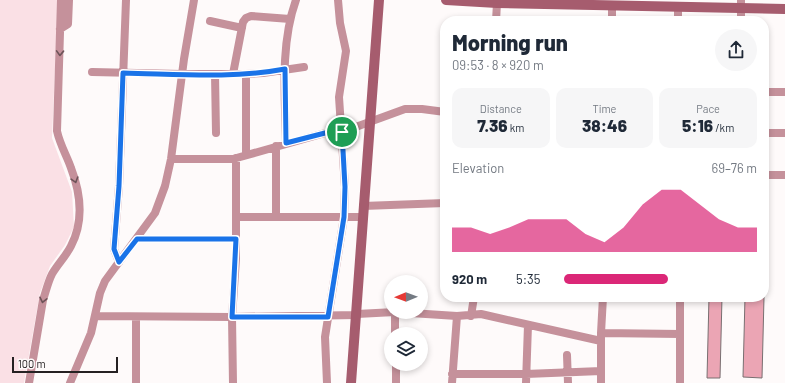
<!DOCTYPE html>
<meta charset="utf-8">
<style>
:root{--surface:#fff;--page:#f6f6f7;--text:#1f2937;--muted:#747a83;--accent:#db2777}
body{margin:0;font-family:Barlow,sans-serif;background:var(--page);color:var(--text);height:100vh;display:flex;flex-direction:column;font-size:15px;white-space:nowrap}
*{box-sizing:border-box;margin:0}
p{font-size:13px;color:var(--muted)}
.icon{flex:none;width:22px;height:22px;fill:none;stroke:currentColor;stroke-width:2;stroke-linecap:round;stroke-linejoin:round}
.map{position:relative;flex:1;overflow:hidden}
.sheet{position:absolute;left:440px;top:16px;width:329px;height:286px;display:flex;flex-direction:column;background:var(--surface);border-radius:16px;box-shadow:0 2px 6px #0003}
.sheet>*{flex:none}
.needle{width:26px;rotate:269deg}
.buttons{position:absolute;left:384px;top:275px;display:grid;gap:8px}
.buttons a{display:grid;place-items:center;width:44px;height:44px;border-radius:50%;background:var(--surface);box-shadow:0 2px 6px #0003;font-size:20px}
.scale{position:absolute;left:12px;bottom:10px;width:106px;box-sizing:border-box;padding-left:4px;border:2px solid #252122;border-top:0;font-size:11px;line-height:14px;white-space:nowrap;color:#252122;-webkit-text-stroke:3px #fefafa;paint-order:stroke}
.pin{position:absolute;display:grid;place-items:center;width:34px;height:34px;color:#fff;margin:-17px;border:2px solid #fff;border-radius:50%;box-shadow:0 1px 4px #0007}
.round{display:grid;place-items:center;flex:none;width:42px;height:42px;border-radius:21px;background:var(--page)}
.headline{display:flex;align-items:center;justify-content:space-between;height:68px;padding:0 12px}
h1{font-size:22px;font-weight:800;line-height:30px}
.stats{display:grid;grid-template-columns:repeat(3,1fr);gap:6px;height:68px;padding:4px 12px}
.stats div{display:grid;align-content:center;border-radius:10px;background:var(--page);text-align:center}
.stats b{font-size:17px;font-weight:800}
.stats small{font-size:11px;font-weight:400}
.stats p{font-size:11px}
.chart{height:112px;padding:8px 12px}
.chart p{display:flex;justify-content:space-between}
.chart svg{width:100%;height:72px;margin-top:4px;fill:var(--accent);opacity:.7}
ul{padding:0 12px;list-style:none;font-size:13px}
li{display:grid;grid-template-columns:64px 48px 1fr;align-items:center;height:30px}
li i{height:10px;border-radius:5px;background:var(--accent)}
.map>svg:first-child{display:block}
.green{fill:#fae0e5}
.building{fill:#eba5b4;stroke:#796f71}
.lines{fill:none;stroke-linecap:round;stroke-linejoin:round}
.street{stroke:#c5919b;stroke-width:8}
.secondary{stroke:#a65c6e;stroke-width:10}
.oneway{stroke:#6d5358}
.route-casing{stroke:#fff;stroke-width:8}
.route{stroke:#1a73e8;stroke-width:5}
</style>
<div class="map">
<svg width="785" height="383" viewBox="0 0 785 383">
<rect width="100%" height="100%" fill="#fefafa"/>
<path class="green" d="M 0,0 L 58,0 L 52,138 L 72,192 L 74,227 L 65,245 L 50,266 L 40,293 L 24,383 L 0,383 Z"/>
<path class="building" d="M 709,297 L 722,297 L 720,378 L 707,378 Z
M 745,297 L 764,297 L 762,378 L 743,377 Z"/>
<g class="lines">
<path class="street" d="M 678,7 L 678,21
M 210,21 L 242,28
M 496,21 L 497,3
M 612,21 L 612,5
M 741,21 L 741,0
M 60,29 L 68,24 L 69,0
M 92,72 L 182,74 L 246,74 L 263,73 L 304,67
M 215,74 L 216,133
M 233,74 L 243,22 L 246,18 L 251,16 L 290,19
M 246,74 L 246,155
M 764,92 L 785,92
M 764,133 L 785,133
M 286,143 C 285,97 280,44 296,0
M 171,159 L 233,159 L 325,133 L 342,132 L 405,109 L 422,109 L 445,112
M 764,175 L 785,175
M 363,206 L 445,203
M 236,217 L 363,217
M 276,217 L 276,146
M 137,239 L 236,239
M 119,262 L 114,249 L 119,186 L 126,0
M 680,297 L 680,383
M 395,312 L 395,334
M 357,314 L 395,312 L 457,316 L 481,314 L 601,341
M 95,316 L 232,317 L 356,315
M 471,316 L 474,297
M 136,317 L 136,383
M 601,333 L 680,334
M 567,355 L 568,383
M 396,364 L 396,383
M 452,374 L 526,374 L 601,371
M 29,383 L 43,300 C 46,291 48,282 52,274 C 58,264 66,256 71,246 C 84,221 81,194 71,168 C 67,156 60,145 57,131 L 61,0
M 70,383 L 91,333 L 100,293 L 105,281 L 155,213 L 165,186 L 171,159 L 184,59 L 194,0
M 233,383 L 232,317 L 236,259 L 236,158
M 327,383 L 325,337 L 344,217 L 345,187 L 339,97 L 346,51 L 340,23 L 338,0
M 452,383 L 457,316
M 526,383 L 528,325
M 601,383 L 601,333 L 603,297"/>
<path class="secondary" d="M 446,0 L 497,3 L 785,9
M 351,383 L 379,0"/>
</g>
<defs><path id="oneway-chevron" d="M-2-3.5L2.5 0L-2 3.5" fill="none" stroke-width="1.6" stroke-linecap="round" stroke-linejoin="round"/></defs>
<g class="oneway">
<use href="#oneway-chevron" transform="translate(60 53) rotate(92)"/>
<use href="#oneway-chevron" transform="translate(75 180) rotate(73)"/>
<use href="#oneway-chevron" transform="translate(43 300) rotate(102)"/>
</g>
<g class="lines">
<g class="route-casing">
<path id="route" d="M 285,69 L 286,143 L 325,133 L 342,132 L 345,187 L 344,217 L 328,317 L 232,317 L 236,239 L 137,239 L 119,262 L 114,249 L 119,186 L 123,73 C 177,74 232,79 285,69 Z"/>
</g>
<use href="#route" class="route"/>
</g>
</svg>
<div class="buttons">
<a><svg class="needle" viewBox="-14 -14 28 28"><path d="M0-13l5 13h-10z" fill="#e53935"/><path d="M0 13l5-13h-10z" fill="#747a83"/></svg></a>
<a><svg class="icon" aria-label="layers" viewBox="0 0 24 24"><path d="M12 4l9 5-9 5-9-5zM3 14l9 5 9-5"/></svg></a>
</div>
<div class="scale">100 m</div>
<div class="pin" style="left:342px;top:132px;background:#1e9e55"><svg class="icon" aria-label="arrive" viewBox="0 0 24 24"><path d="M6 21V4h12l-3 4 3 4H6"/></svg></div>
<section class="sheet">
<div class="headline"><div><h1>Morning run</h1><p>09:53 · 8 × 920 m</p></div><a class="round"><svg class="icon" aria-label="share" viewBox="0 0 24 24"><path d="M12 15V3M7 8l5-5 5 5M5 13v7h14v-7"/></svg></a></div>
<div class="stats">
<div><p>Distance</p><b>7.36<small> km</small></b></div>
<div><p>Time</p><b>38:46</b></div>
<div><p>Pace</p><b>5:16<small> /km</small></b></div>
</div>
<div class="chart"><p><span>Elevation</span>69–76 m</p>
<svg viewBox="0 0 160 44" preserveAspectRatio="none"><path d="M0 44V29L10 29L20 33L30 29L40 24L50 24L60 24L70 33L80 38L90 29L100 15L110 6L120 6L130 15L140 24L150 29L160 29V44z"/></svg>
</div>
<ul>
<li><b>920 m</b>5:35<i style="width:54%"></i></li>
</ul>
</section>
</div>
